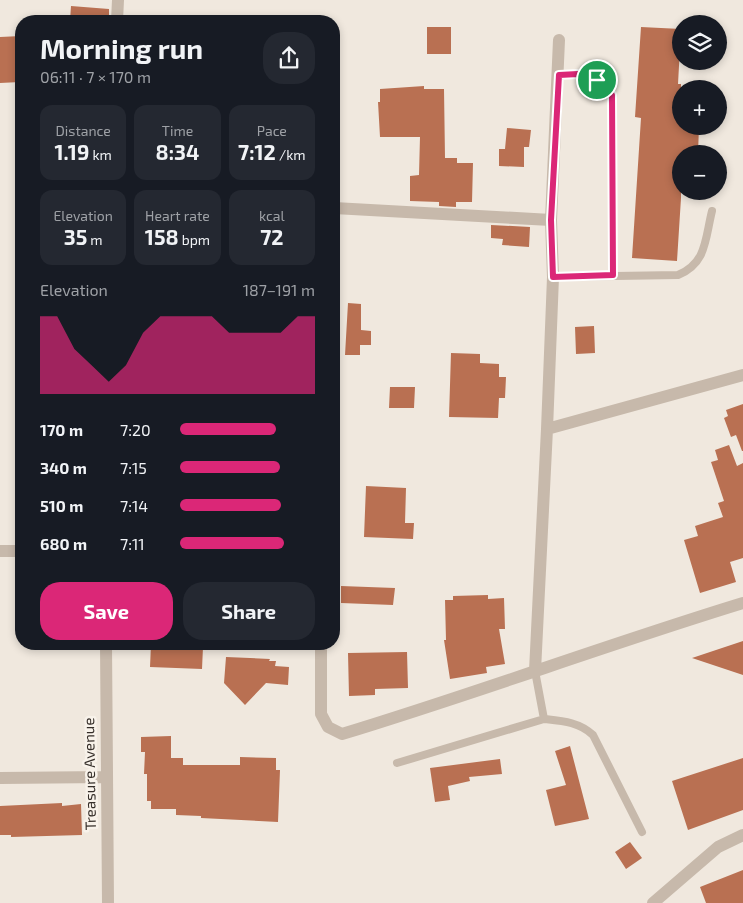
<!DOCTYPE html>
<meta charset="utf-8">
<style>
:root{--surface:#171b24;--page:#242831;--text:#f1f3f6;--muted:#9ea1a6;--accent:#db2777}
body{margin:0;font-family:"Exo 2",sans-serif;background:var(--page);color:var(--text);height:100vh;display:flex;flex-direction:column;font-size:19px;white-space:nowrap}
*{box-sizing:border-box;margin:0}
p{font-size:16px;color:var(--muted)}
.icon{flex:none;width:28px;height:28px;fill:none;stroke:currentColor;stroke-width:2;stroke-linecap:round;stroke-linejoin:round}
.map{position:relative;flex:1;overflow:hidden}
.sheet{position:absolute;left:15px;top:15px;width:325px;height:635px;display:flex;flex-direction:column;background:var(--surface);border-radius:20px;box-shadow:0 2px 8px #0003}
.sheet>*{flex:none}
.tools{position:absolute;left:672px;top:15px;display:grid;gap:10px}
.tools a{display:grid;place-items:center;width:55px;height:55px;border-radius:50%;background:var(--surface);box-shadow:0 2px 8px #0003;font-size:25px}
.pin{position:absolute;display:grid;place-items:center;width:42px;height:42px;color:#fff;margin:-21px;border:2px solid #fff;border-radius:50%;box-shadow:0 1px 5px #0007}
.round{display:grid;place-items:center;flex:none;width:52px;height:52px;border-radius:20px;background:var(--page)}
.overview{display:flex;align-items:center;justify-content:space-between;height:85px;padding:0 25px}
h1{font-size:28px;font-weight:700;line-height:38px}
.stats{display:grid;grid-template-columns:repeat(3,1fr);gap:8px;height:85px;padding:5px 25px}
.stats div{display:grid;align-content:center;border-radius:12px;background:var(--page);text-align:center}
.stats b{font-size:21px;font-weight:700}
.stats small{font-size:14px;font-weight:400}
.stats p{font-size:14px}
.chart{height:140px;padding:10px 25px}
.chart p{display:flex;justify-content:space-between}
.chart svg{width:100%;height:90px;margin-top:5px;fill:var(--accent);opacity:.7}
.action{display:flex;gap:10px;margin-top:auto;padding:10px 25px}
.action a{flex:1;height:58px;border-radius:20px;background:var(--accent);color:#fff;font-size:20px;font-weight:700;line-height:58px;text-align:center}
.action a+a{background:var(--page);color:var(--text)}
ul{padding:0 25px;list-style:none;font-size:16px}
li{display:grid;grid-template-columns:80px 60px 1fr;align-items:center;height:38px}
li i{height:12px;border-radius:6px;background:var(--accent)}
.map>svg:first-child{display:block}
.building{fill:#b97052}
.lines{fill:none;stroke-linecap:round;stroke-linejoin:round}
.service{stroke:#c7b9ab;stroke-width:8}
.minor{stroke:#c7b9ab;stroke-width:12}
.route-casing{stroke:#fff;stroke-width:10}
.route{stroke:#db2777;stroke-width:6}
.labels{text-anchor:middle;stroke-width:5;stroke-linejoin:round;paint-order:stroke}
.street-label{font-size:15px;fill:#352e29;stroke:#f8f2ea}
</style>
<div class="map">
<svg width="743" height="903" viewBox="0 0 743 903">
<rect width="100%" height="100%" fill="#f0e8de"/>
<path class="building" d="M 71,6 L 109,9 L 109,21 L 70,21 Z
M 427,27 L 451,27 L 451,54 L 427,54 Z
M 641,27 L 681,29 L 678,84 L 681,84 L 681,126 L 699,126 L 698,154 L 681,154 L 681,198 L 677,261 L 632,258 L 641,118 L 635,117 Z
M 21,36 L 20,82 L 0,83 L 0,37 Z
M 424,86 L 424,89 L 444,89 L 445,158 L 457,158 L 457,163 L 473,163 L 472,202 L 456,202 L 456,207 L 439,206 L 439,202 L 410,201 L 410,176 L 419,175 L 420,137 L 380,137 L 378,102 L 380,102 L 380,89 Z
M 507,128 L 531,130 L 529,147 L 524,147 L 524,167 L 499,166 L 499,149 L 505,149 Z
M 491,225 L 530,227 L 529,247 L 502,245 L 503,239 L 491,238 Z
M 348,303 L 361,304 L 361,330 L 371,331 L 371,345 L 360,345 L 360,355 L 345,355 Z
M 594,326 L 595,353 L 576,354 L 575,327 Z
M 451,353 L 480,354 L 480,363 L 499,364 L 499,377 L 506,377 L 505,398 L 499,398 L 498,418 L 449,417 Z
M 390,387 L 415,387 L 414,408 L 389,408 Z
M 743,404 L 743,451 L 742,451 L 736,435 L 731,437 L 724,418 L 728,416 L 726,410 Z
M 729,445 L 737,466 L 743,463 L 743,558 L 730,562 L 736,582 L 700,593 L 684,540 L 698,536 L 695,526 L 723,517 L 718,503 L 724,501 L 711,462 L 718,460 L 715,450 Z
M 366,486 L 406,488 L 405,523 L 414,523 L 413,539 L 364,537 Z
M 341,586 L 395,588 L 393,605 L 341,603 Z
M 488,595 L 488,599 L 504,598 L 505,629 L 499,629 L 505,664 L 486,667 L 487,673 L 450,679 L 444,640 L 446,640 L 445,600 L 453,600 L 453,596 Z
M 743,641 L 743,675 L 692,658 Z
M 151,644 L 192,644 L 191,646 L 203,647 L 202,669 L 150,667 Z
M 407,652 L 408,688 L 375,689 L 375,695 L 349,696 L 348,653 Z
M 226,657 L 270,659 L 269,661 L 276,661 L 275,666 L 289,667 L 288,685 L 266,683 L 245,705 L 224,683 Z
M 171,736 L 171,758 L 183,758 L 183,765 L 240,765 L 240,757 L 276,758 L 276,770 L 280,770 L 278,822 L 201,818 L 201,816 L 176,815 L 176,809 L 151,809 L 151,801 L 147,801 L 147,774 L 144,774 L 145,752 L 141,752 L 141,737 Z
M 570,746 L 589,819 L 555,826 L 546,790 L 566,785 L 555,751 Z
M 743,758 L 743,810 L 688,830 L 672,781 Z
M 500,759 L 502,774 L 469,777 L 470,781 L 448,786 L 450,800 L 435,802 L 430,768 Z
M 62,803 L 62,806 L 81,804 L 82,835 L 11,837 L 11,835 L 0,835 L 0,806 Z
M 630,842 L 642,858 L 626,869 L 615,852 Z
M 743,870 L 743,903 L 706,903 L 700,887 Z"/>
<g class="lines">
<path class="service" d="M 559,75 C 580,74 601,75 612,95 L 613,275
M 553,277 L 678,275 C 707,263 705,239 712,211
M 535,671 L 544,719
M 397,763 L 544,719 C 563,721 579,722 593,735 L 642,832"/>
<path class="minor" d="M 117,21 L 118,0
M 334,208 L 551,220
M 547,429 L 743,375
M 0,551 L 21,551
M 106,644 L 108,903
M 321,644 L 321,714 L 328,727 L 342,734 C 477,693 609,644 743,603
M 535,671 L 547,429 L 553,277 L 551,220 L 559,40
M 0,778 L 106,777
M 653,903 L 718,847 L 743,835"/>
</g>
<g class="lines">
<g class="route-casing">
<path id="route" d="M 578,74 C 593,78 605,81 612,95 L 613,275 L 553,277 L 551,220 L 559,75 Z"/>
</g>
<use href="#route" class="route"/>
</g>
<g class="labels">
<g class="street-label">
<text transform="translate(90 774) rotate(-91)" y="5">Treasure Avenue</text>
</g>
</g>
</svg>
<div class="tools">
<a><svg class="icon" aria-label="layers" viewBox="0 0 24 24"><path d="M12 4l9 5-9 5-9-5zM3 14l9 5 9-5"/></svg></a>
<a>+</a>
<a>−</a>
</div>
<div class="pin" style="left:597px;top:80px;background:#1e9e55"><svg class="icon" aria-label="arrive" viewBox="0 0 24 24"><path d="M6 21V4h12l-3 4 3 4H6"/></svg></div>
<section class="sheet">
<div class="overview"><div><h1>Morning run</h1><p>06:11 · 7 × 170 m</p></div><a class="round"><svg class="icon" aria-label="share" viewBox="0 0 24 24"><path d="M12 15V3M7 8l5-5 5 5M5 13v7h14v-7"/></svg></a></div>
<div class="stats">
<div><p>Distance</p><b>1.19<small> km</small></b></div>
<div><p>Time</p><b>8:34</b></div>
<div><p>Pace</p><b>7:12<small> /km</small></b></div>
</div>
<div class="stats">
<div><p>Elevation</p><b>35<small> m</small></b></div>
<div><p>Heart rate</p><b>158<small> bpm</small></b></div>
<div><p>kcal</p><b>72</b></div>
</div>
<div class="chart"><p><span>Elevation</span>187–191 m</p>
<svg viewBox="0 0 160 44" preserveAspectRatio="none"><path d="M0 44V6L10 6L20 22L30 30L40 38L50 30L60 14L70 6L80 6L90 6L100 6L110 14L120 14L130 14L140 14L150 6L160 6V44z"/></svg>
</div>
<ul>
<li><b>170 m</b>7:20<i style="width:71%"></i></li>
<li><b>340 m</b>7:15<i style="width:74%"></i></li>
<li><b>510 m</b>7:14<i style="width:75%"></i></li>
<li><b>680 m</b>7:11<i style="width:77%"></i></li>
</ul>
<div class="action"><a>Save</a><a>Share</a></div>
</section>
</div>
